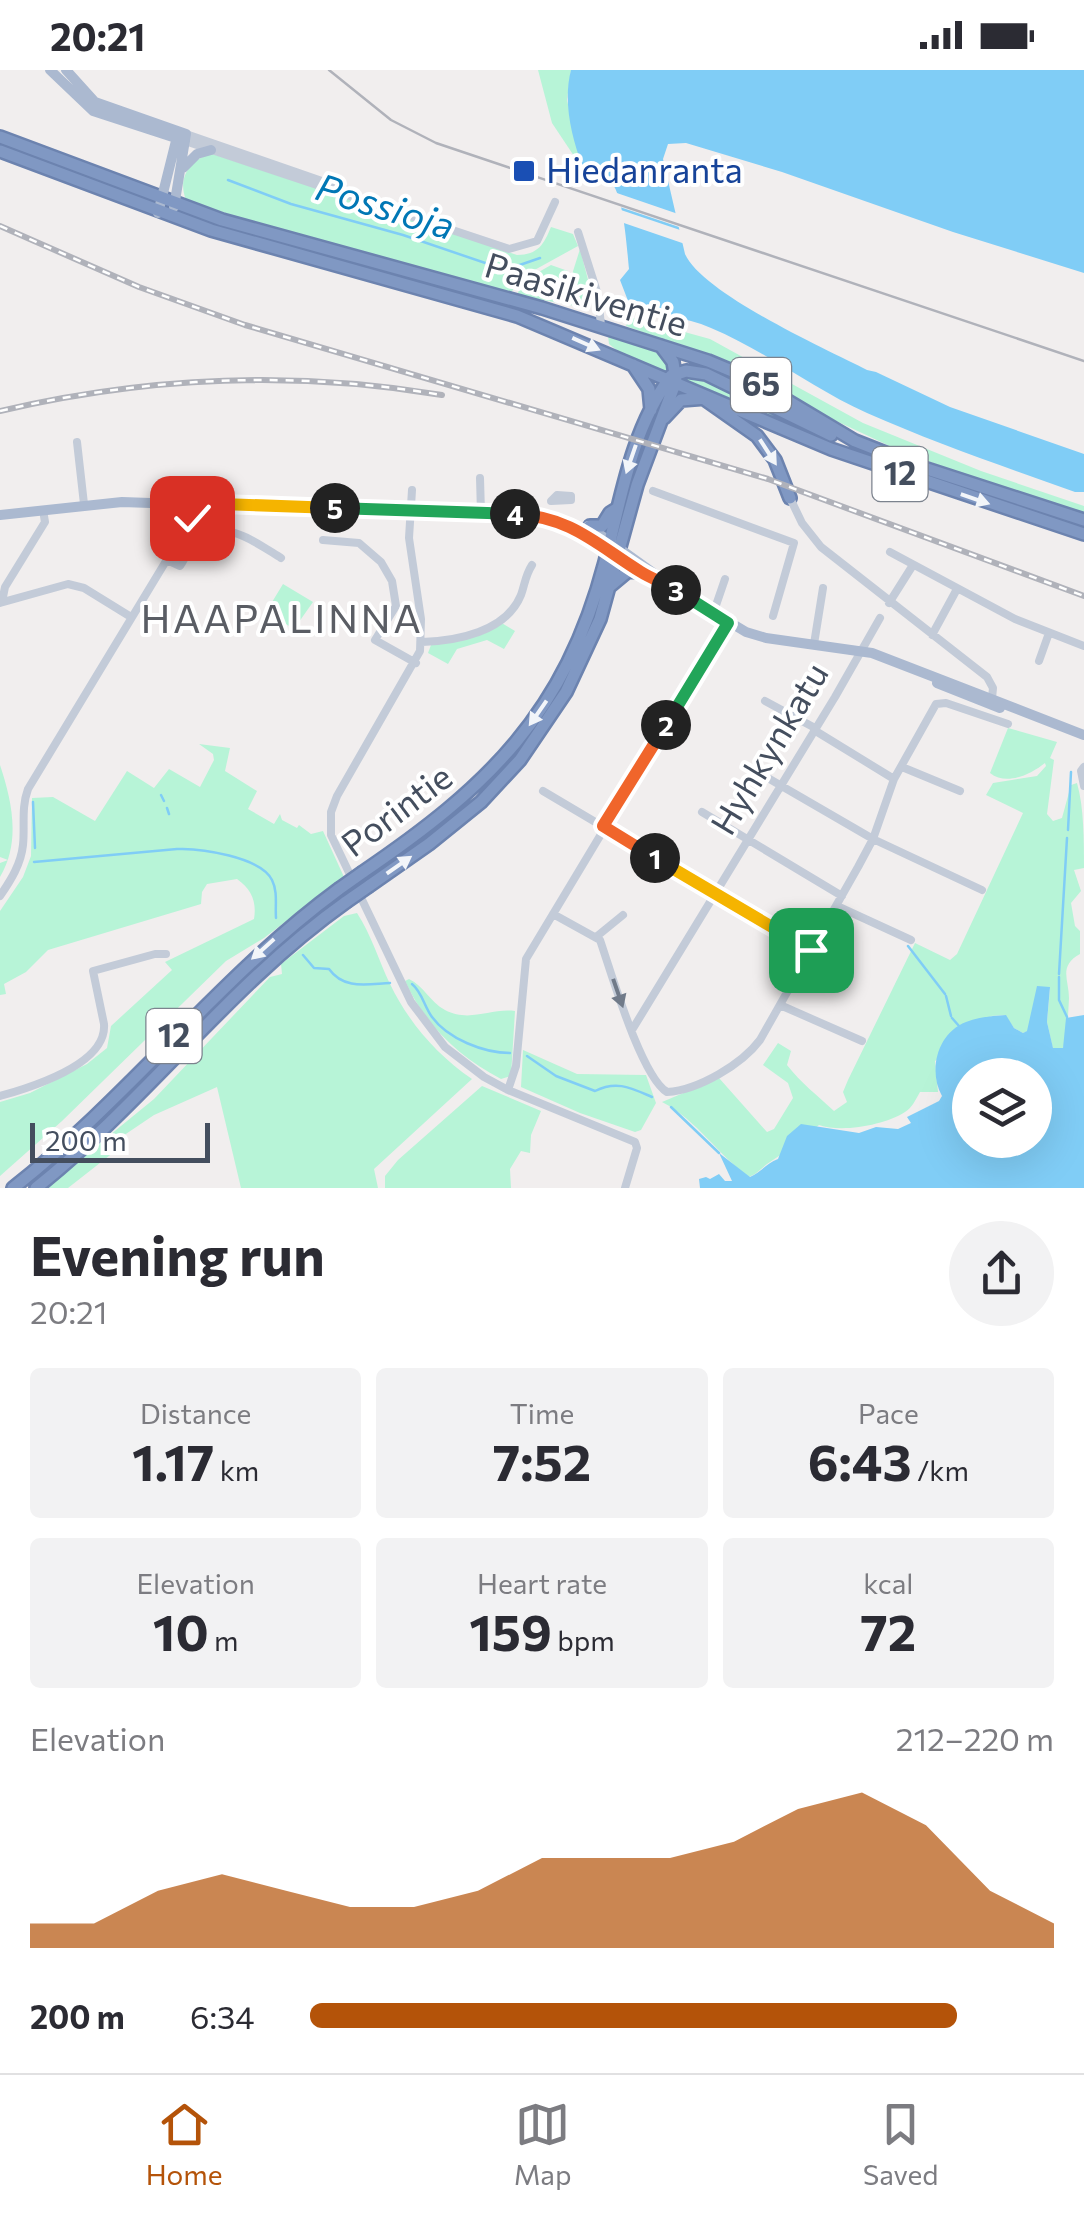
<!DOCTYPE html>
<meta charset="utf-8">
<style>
:root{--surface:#fff;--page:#f2f2f3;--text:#2b2b33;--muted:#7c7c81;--line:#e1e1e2;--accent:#b45309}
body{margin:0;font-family:Commissioner,sans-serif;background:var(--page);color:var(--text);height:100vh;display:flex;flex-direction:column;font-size:38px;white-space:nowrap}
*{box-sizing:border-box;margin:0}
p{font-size:32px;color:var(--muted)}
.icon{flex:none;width:55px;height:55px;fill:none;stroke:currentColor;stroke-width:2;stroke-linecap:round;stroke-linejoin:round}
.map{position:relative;height:1118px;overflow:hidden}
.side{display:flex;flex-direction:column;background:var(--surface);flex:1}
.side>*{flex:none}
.tools{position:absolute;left:952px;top:988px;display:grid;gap:20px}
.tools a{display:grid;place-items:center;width:100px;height:100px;border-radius:50%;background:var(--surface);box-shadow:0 10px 40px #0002;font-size:50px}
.scale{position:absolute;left:30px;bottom:25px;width:180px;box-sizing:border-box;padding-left:10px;border:5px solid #444e5e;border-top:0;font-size:28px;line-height:35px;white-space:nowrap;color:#444e5e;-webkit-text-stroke:8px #fff;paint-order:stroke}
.pin{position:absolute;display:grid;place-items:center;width:85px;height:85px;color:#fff;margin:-42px;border-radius:20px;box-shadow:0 5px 15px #0006}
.km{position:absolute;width:50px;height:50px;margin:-25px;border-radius:50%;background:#222;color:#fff;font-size:28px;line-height:50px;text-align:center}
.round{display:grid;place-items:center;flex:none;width:105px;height:105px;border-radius:52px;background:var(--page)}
.overview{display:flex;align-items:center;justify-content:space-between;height:170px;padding:0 30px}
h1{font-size:55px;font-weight:700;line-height:75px}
.figures{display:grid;grid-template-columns:repeat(3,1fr);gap:15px;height:170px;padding:10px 30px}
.figures div{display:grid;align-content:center;border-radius:10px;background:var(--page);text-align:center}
.figures b{font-size:50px;font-weight:700}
.figures small{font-size:28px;font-weight:400}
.figures p{font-size:28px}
.chart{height:280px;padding:20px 30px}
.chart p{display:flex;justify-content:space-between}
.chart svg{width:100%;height:180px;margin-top:10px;fill:var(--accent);opacity:.7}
ul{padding:0 30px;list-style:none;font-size:32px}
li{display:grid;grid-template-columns:160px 120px 1fr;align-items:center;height:75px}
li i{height:25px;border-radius:12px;background:var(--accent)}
.status{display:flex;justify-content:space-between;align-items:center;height:70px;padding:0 50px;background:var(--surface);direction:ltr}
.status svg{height:28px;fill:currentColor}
.tabs{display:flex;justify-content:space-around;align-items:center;height:140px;border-top:2px solid var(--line);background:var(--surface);font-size:28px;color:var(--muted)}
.tabs a{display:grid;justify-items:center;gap:5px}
.tabs .active{color:var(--accent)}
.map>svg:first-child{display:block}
.green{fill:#b7f4d7}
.water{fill:#80cdf6;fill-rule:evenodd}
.pier{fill:#f1eeee}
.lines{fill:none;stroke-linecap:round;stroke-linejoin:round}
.stream{stroke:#80cdf6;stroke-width:2.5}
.highway-casing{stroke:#6c83af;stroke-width:16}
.minor{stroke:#c3cbd8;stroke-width:8}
.major{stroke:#abb9d0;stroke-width:10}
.highway{stroke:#8098c3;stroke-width:11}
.tram{stroke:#b0b2ba;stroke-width:2.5}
.rail-casing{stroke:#b0b2ba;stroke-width:6}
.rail{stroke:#fff;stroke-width:2.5;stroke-dasharray:8;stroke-linecap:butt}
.highway-bridge-casing{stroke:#6c83af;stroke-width:16;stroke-linecap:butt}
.highway-bridge{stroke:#8098c3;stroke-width:11}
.oneway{fill:#f2f5f9}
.oneway2{fill:#707a89}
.split-1-casing{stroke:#fff;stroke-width:20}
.split-2-casing{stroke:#fff;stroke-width:20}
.split-3-casing{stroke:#fff;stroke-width:20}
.split-4-casing{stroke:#fff;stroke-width:20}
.split-5-casing{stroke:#fff;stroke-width:20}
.split-6-casing{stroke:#fff;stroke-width:20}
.split-1{stroke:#f5b400;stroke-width:12}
.split-2{stroke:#f0652b;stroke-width:12}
.split-3{stroke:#22a559;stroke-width:12}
.split-4{stroke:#f0652b;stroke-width:12}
.split-5{stroke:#22a559;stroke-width:12}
.split-6{stroke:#f5b400;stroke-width:12}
.transit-dot{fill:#1a4fb4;stroke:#fff;stroke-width:4}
.labels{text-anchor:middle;stroke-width:8;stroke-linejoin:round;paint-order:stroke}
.shield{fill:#fff;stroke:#7c838e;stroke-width:2.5}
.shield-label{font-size:32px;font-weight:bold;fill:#444e5e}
.transit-label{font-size:35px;fill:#164399;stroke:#fff;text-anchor:start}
.street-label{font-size:35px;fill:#444e5e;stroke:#fff}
.water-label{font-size:38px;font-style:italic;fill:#0077b5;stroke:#fff}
.quarter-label{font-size:40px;letter-spacing:2.5px;fill:#5a5d64;stroke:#fff}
</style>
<div class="status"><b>20:21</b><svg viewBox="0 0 49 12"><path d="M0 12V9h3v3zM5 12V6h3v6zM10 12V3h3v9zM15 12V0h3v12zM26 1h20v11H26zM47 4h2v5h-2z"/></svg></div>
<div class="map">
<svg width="1084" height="1118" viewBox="0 0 1084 1118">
<rect width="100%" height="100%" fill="#f1eeee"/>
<path class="green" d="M 538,0 L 571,0 L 567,30 L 580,88 L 578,92 L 552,53 Z
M 213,84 L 517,185 C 538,185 544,174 551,157 L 573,164 L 578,176 L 520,208 L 511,223 L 265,156 L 186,130 C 177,108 190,88 213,84 Z
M 580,179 L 592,225 L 589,240 L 563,233 Z
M 551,195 L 568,201 L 559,233 L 517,225 L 523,211 Z
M 630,247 L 710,269 L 863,353 L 981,401 L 1084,436 L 1084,445 L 986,413 L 896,379 L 815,341 L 733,295 L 626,256 Z
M 608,265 C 631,273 662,276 669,300 L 665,302 L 619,282 L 609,274 Z
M 687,307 L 714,313 L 822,366 L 821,368 L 682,309 Z
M 283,514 L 313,532 L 294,559 L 266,542 Z
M 500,552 L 515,561 L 504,579 L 487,570 L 457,579 L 448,594 L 428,583 L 431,575 Z
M 1008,658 L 1057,672 L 1050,688 L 1054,690 L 1047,744 L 1053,751 L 1062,748 L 1071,715 L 1077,713 C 1084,737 1084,771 1084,798 L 1074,800 L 1081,821 L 1071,833 L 1075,856 L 1080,861 L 1080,884 C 1058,896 1069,910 1069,928 C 1068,944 1068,963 1063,979 L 1053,979 L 1047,952 L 1050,918 L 1028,961 L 1023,963 L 1014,958 L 1005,945 L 991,946 L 935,991 L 938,1022 L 920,1022 C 916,1029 912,1038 905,1042 C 885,1055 842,1063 819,1055 C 803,1069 787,1081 770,1092 C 762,1097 759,1103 749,1107 C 719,1086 697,1050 662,1032 L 719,1008 L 767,1062 L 774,1059 L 793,1028 L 788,1013 L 763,995 L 778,973 L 791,981 L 787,995 C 801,1013 818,1026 834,1041 L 847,1032 L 843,1022 L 848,1010 L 915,873 L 950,890 L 957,884 L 1023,743 L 986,725 L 993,713 L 1037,706 L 1046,696 L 1045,693 C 1030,705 1006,716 990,703 Z
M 199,674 L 230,678 L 225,701 L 257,721 L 248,739 L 274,754 L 280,744 L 282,750 L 297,758 L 299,755 L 311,764 L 323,761 L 344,807 L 264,868 L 226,891 L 62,1051 L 0,1106 L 0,1032 L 30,1023 L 87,994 L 107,978 L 111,956 L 172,900 L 165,892 L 254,849 C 257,831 251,819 237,809 L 207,814 L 202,822 L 201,834 L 48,880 L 26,902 L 4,914 L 6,924 L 0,925 L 0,841 L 23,807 L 31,786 L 32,728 L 53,727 L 95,751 L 127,701 L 154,718 L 169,699 L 200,717 L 214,690 L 213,684 Z
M 0,695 C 12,731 21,772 0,807 L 0,793 L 8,790 L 0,787 Z
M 357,843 C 371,864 379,891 390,914 C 409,953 437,985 472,1009 L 374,1099 L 378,1118 L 241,1118 L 217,1017 L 154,1045 L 114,1072 L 114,1082 L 68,1118 L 45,1118 L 154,1029 L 270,907 L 282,904 L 281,894 L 344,846 Z
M 409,909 C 424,916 430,932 445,940 C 470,953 490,938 515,941 L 511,1006 L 501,1009 C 459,987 426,956 405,911 Z
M 523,980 L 577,1004 L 646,1005 L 656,1033 L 641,1060 L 635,1062 L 580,1043 L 521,1017 Z
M 482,1016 L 541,1041 L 531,1065 L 530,1083 L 521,1081 L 510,1099 L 511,1118 L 385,1118 L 385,1106 L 398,1090 Z"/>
<path class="water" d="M 571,0 L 1084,0 L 1084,203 L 953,162 L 782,102 L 686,73 L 668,74 L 663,89 L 685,184 C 702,223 825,279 867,300 L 876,302 L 950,337 L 1084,384 L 1084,422 L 1075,422 C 1005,397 935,373 867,343 C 813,319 766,281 711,258 C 685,246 656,246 630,236 L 620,210 L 629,199 C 627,181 624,123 610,111 C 603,105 590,101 582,95 C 571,65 563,31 571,0 Z
M 1037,916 L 1050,917 L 1047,952 L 1053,978 L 1063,978 L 1066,948 L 1084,945 L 1084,1118 L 700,1118 L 699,1109 L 706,1107 L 710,1109 L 719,1104 L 725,1111 L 732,1111 L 719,1083 L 750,1107 C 761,1102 767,1093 778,1089 L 787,1066 L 801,1054 L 859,1063 L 876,1057 L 898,1059 L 911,1053 L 907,1047 L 939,1031 L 942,1026 C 928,1001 937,963 966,952 C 978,947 993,946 1006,945 L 1014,958 L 1023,963 L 1027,961 ZM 970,1005 L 1035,1005 L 1035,1070 L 970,1070 Z"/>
<path class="pier" d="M 611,121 L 684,146 L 685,159 L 614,135 Z
M 615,138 L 686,162 L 688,175 L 618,151 Z"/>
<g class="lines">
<path class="stream" d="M 228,110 L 291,134 L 403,165 L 500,198 L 511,198 L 540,188
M 161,725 L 164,731
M 33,732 L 35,778
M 167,738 L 169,744
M 1068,760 L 1071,702
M 34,792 L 177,779 C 200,778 261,787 272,810 C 278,822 275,835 276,848
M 908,876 L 945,924
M 303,885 L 314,898 L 329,899 C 344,920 367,914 390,913
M 1059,904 L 1067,768
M 1059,907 L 1059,930 L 1067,947
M 412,914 C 422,922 424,936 432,947 C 448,969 484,983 510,983
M 946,926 L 951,946
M 952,948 L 959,956
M 527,986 L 556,1006 L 595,1021 C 617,1010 631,1018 652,1027
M 671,1037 L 719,1083"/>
<g class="highway-casing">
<path id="highway" d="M 0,67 L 222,150 L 542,238 L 708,291 L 751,309 L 855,371 L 921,397 L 1084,450
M 0,81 L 211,160 L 517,246 L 831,379 L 1084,464
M 633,295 L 649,319 L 651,340
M 703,328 L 757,366 L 775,390 L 790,428
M 664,348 L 681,330 L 707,328
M 590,456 L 602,456 L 610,443 L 618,438
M 610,516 L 628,501 L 640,502
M 363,802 C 488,717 565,644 605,492 C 621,429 631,360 671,306 L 686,301 L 706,304 L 831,365
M 369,816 L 429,774 L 481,732 L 520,690 L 566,622 L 600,549 L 637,415 L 676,311 L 673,292 L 661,276
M 13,1118 C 130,1027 219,907 339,819
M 36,1118 C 148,1029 229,915 346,832"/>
</g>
<path class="minor" d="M 186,64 L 345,119
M 185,71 L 509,179 L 537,171 L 555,132
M 578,162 L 598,225 L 601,256
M 77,372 L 84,434
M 480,408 L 481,443
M 412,420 L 409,468 L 421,549 L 420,581 L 337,726 L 331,742 L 331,765 L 411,932 L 445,977 L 484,1007 L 508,1020 L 635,1072 L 637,1078 L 625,1118
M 653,421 L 794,473 L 773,546
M 557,425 L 571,426 L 571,430 L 551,431 Z
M 790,428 L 802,453 L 821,477 L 987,607 L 993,618 L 992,628
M 323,470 L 359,473 L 381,492 L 392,511 L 396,536 L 375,570 L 416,593
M 890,482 L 1015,549 L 1084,576
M 167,490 L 180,496 C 185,489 188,480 193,475 C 220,444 255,472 281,488
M 2,532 L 5,517 L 45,452 L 43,440
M 0,533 L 68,514 L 84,518 L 131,547
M 889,533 L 913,495
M 713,544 L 725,509
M 932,565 L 957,519
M 422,572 C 456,571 506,562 521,525 C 525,514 525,506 532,495
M 814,574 L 823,518
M 1039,591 L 1049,563
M 765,631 L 815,658
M 814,660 L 894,709
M 902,697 L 960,721
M 1084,697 L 1081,701 L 1084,716
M 759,703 L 873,769 L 982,820
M 543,721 L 811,880
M 702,742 L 842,826
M 0,826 C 11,810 21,794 23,775 C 25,756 21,738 28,719 L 186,458 L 193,444 L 194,433
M 837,836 L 911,870
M 553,844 L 600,870 C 611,902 641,1006 667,1022 C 699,1020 742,994 760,970 L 858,797 L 873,769 L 894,709 L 936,634 L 946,633 L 1008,654
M 596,867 L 623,845
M 780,935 L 862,971
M 632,960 L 835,627 L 880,548
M 508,1020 L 516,996 L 526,889 L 728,553
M 0,1026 C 32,1017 107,994 104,954 L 93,901 L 155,884 L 166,884"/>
<path class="major" d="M 50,0 L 93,41 L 185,71
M 66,0 L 95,32 L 186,64 L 174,137
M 183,98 L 197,84 L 211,80
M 158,143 L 178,63
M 0,445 L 122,432 L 549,447 L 580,460 L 640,502 L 666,514 L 746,562 L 766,568 L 872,583 L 1084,665
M 588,456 L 659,507
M 937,613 L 1000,638"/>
<use href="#highway" class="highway"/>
<path class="tram" d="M 329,0 L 391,50 L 436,73 L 1084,291"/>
<g class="rail-casing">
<path id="rail" d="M 0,156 L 139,217 L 245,255 L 768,409 L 1084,526
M 0,341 C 145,307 294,300 442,325"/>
</g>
<use href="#rail" class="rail"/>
<g class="highway-bridge-casing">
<path id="highway-bridge" d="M 339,819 L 363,802
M 346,832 L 369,816"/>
</g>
<use href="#highway-bridge" class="highway-bridge"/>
</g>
<defs><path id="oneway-solid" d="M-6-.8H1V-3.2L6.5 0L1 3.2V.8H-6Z" transform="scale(2.5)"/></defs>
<g class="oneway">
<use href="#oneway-solid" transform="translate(586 274) rotate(24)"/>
<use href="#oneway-solid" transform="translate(768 382) rotate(57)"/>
<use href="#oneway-solid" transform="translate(631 389) rotate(109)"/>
<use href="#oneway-solid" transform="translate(975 429) rotate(19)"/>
<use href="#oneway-solid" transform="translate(538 643) rotate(125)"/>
<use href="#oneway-solid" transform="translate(399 795) rotate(-35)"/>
<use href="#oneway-solid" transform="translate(263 879) rotate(138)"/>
</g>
<use class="oneway2" href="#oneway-solid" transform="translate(618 923) rotate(71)"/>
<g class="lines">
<g class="split-1-casing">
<path id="split-1" d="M 655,788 L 811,880"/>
</g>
<g class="split-2-casing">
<path id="split-2" d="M 655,788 L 603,756 L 666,655"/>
</g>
<g class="split-3-casing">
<path id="split-3" d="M 666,655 L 728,553 L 676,520"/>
</g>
<g class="split-4-casing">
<path id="split-4" d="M 515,444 C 571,447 596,474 641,502 C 652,509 665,513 676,520"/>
</g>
<g class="split-5-casing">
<path id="split-5" d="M 335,438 L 515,444"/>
</g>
<g class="split-6-casing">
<path id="split-6" d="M 192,448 L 194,433 L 335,438"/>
</g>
<use href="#split-1" class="split-1"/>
<use href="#split-2" class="split-2"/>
<use href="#split-3" class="split-3"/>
<use href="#split-4" class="split-4"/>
<use href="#split-5" class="split-5"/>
<use href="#split-6" class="split-6"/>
</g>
<rect class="transit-dot" x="512" y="89" width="24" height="24" rx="5"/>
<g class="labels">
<g class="shield">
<rect x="731" y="288" width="60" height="54" rx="8"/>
<rect x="872.5" y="377" width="55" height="54" rx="8"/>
<rect x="146.5" y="939" width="55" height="54" rx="8"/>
</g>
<g class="shield-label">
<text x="761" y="326">65</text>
<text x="900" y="415">12</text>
<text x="174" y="977">12</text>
</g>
<g class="transit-label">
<text x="546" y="113">Hiedanranta</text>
</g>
<g class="street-label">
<text transform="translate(586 225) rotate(17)" y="12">Paasikiventie</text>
<text transform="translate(770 679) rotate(-59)" y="12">Hyhkynkatu</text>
<text transform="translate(397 741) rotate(-37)" y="12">Porintie</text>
</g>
<g class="water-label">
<text transform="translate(385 137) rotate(17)" y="13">Possioja</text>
</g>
<g class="quarter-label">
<text x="282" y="563">HAAPALINNA</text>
</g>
</g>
</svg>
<div class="tools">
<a><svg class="icon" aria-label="layers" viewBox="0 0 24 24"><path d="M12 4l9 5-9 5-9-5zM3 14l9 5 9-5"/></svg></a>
</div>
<div class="scale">200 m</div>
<div class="pin" style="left:811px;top:880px;background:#1e9e55"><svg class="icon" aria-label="arrive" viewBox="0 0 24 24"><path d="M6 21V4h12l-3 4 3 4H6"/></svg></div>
<div class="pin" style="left:192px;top:448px;background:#d93025"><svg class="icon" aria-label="check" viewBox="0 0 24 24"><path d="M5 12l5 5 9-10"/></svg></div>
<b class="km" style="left:655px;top:788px">1</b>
<b class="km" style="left:666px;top:655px">2</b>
<b class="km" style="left:676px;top:520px">3</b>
<b class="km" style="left:515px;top:444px">4</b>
<b class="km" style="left:335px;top:438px">5</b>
</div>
<section class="side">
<div class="overview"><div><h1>Evening run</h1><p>20:21</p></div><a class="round"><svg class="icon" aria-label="share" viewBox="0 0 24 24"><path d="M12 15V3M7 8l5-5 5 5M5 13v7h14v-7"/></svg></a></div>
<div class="figures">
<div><p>Distance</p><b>1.17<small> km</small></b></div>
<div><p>Time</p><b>7:52</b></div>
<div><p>Pace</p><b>6:43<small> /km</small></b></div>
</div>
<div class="figures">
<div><p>Elevation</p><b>10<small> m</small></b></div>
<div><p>Heart rate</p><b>159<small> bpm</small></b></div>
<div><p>kcal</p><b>72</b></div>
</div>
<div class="chart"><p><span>Elevation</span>212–220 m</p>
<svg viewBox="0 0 160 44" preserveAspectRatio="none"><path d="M0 44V38L10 38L20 30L30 26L40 30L50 34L60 34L70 30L80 22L90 22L100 22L110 18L120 10L130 6L140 14L150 30L160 38V44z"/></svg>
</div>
<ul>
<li><b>200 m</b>6:34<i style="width:87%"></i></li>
</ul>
</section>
<nav class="tabs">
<a class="active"><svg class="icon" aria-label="home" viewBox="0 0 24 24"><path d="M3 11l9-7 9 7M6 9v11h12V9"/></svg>Home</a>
<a><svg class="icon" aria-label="map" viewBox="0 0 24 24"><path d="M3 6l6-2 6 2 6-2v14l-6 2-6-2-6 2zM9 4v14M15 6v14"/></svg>Map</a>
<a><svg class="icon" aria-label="saved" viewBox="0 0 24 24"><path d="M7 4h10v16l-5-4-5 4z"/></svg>Saved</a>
</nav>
